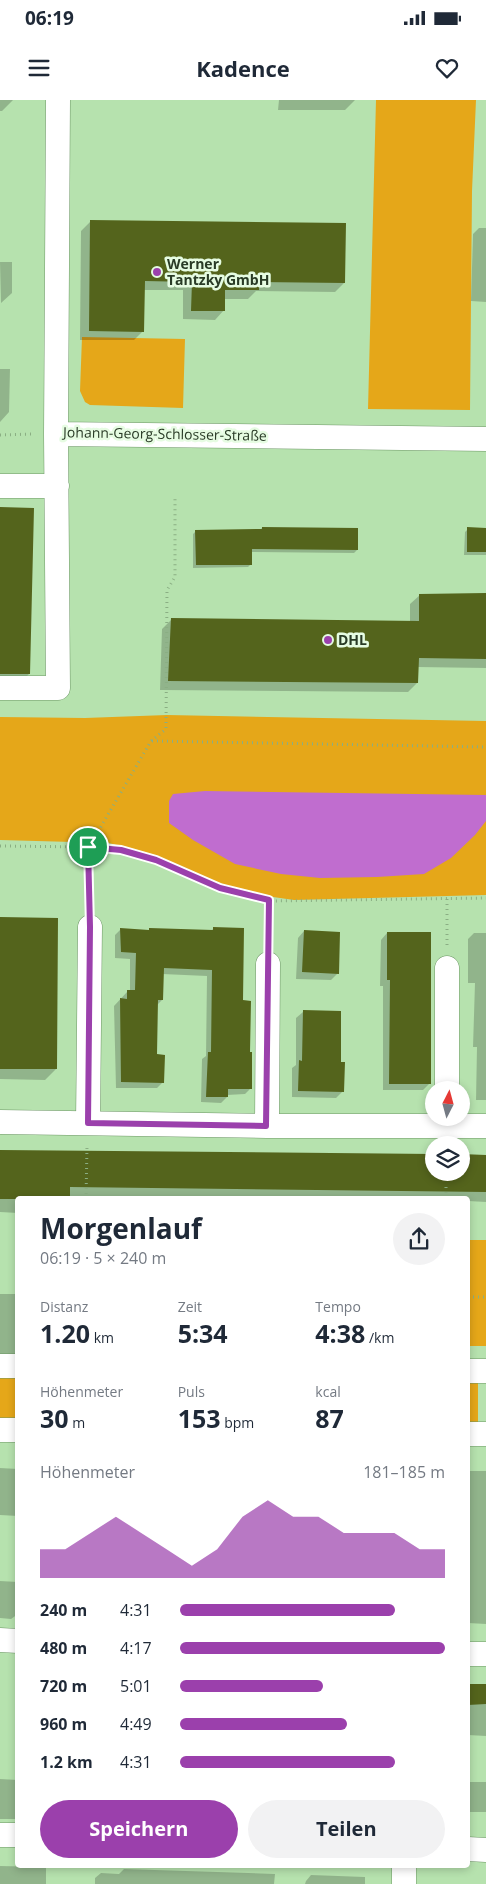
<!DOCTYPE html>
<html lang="de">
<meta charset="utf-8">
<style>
:root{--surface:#fff;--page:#f2f2f3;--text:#1f2937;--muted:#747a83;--accent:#9b40ac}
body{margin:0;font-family:"Open Sans",sans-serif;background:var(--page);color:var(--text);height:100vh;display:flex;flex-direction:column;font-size:19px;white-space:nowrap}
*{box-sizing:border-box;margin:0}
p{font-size:16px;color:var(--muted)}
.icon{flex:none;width:28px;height:28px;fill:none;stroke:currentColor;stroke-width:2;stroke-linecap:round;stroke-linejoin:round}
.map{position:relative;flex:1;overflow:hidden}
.side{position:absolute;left:15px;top:1096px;width:455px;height:672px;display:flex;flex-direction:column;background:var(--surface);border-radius:5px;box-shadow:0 2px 8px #0003}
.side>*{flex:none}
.needle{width:32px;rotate:6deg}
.fabs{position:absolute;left:425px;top:981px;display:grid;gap:10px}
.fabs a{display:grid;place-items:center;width:45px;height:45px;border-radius:50%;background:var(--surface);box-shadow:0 2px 8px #0003;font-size:25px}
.pin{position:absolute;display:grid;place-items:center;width:42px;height:42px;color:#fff;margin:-21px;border:2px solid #fff;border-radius:50%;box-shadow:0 1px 5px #0007}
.round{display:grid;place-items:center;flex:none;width:52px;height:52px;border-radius:26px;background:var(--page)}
.headline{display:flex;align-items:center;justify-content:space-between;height:85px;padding:0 25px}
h1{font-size:28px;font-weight:700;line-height:38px}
.figures{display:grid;grid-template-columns:repeat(3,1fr);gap:8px;height:85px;padding:5px 25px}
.figures div{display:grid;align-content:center}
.figures b{font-size:25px;font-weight:700}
.figures small{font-size:14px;font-weight:400}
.figures p{font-size:14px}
.chart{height:140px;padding:10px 25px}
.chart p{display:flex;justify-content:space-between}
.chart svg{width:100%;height:90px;margin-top:5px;fill:var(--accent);opacity:.7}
.primary-button{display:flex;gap:10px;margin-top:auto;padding:10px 25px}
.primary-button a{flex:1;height:58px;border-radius:30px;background:var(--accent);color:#fff;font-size:20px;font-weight:700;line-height:58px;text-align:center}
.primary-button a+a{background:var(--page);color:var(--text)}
ul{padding:0 25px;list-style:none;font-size:16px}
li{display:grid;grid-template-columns:80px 60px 1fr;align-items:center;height:38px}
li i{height:12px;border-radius:6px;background:var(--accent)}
.status{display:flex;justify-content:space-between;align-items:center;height:35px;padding:0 25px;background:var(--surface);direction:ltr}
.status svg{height:14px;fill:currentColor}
header{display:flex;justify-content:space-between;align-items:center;height:65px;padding:0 25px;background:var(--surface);font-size:22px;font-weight:700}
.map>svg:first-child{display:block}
.green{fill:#e5a719}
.water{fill:#c06dcf}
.shadow{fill:#0003}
.building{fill:#54641c}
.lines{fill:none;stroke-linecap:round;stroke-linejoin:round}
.minor-casing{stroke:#6e9767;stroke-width:25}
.path{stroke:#8aae83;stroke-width:3;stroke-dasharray:1 4;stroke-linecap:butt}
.minor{stroke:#fff;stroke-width:24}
.route-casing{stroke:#fff;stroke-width:10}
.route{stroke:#9b40ac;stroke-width:6}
.poi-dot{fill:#9b40ac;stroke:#e6fce2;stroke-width:2}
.labels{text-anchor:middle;stroke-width:5;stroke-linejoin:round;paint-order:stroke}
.poi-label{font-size:14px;font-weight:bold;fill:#293b26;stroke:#e6fce2;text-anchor:start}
.street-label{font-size:14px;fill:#293b26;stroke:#e6fce2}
</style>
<div class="status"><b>06:19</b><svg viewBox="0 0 49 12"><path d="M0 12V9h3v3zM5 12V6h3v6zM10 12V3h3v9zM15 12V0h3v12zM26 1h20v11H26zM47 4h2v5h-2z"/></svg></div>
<header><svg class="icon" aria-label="menu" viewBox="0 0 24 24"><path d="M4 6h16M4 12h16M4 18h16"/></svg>Kadence<svg class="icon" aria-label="heart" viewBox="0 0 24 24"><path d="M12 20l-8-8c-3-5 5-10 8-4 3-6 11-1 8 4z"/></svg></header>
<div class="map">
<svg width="486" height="1784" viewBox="0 0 486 1784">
<rect width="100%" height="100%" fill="#b6e2ae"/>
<path class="green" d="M 376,0 L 476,0 L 472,91 L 470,310 L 368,309 Z
M 82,237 L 185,239 L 183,308 L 90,305 L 85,302 L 80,291 Z
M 167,615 L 486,621 L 486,795 L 294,800 L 252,794 L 205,778 L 152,755 L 109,743 L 0,740 L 0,617 L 85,618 Z
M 468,1140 L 486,1140 L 486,1246 L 468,1246 Z
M 0,1276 L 17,1276 L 17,1321 L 0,1321 Z
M 468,1280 L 478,1281 L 478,1326 L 468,1326 Z"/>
<path class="water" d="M 205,691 L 486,695 L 486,721 L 475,735 L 451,758 L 424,774 L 377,777 L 320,778 L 281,774 L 235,764 L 193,740 L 169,723 L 169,701 L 173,694 Z"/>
<path class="shadow" d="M 0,0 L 13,0 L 2,11 L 0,11 Z
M 279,0 L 355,0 L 345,10 L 278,10 Z
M 90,122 L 344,183 L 335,192 L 256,191 L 248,199 L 224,199 L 224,210 L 215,220 L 183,219 L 183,190 L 143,190 L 143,231 L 134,240 L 80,240 L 81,131 Z
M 479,128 L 486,128 L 486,202 L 471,201 L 473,134 Z
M 0,162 L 12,162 L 12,193 L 1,203 Z
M 0,269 L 10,269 L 9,312 L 0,322 Z
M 0,409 L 29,574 L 20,583 L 0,583 Z
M 262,428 L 357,450 L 354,453 L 251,452 L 251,464 L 248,467 L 193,468 L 193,434 L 196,431 L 260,430 Z
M 468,429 L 486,429 L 486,455 L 464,455 L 465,432 Z
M 420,495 L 486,495 L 486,568 L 417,567 L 417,583 L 408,592 L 160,590 L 162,529 L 171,520 L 410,522 L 410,504 Z
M 0,818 L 56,969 L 45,980 L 0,979 Z
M 121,829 L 148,831 L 150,829 L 211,831 L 213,829 L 242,902 L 251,988 L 245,994 L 227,995 L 227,997 L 221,1003 L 201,1002 L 202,959 L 206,956 L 207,876 L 162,874 L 162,900 L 157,905 L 156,955 L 163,982 L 157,988 L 116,988 L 114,906 L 127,892 L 130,892 L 130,859 L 115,858 L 115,835 Z
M 304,831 L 338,873 L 331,880 L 296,879 L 298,838 Z
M 387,833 L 430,983 L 423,990 L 383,990 L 383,886 L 380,886 L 381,840 Z
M 474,833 L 486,833 L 486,1000 L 476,1000 L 477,947 L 473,947 L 475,883 L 468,883 L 468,839 Z
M 303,912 L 340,963 L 343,991 L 336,998 L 292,997 L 292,968 L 296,965 L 296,918 Z
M 0,1051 L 434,1072 L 461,1072 L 486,1056 L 486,1102 L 468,1101 L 468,1099 L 69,1097 L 18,1099 L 18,1113 L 0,1112 Z
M 0,1194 L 18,1194 L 18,1254 L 0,1254 Z
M 0,1368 L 18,1369 L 18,1416 L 0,1415 Z
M 468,1371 L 486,1371 L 486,1524 L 468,1523 Z
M 0,1481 L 18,1482 L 18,1514 L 11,1519 L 0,1518 Z
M 468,1585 L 486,1585 L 486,1636 L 468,1635 Z
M 486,1674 L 486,1712 L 468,1712 L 468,1682 L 486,1682 Z
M 0,1679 L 18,1680 L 18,1719 L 0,1719 Z
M 0,1766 L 46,1767 L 46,1784 L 0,1784 Z
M 124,1769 L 275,1774 L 274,1784 L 95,1784 L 95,1778 L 101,1773 L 119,1774 Z
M 311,1775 L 365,1777 L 365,1784 L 305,1784 L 306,1781 Z"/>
<path class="building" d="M 90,120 L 346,123 L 345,183 L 259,182 L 259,190 L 225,190 L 225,211 L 191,211 L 192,182 L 145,181 L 144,232 L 89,231 Z
M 0,407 L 34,408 L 30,574 L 0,574 Z
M 262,427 L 358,428 L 358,450 L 252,449 L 252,465 L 196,465 L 195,430 L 262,429 Z
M 467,427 L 486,428 L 486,452 L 467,452 Z
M 486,493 L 486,559 L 419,558 L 418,583 L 168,581 L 171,518 L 419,521 L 419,494 Z
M 0,817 L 58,818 L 57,969 L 0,969 Z
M 213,827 L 244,828 L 243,900 L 251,901 L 250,952 L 252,952 L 252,989 L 228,989 L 228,997 L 206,997 L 208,952 L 211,952 L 212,870 L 164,868 L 163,900 L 158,900 L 157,954 L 165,955 L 164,983 L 121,982 L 120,898 L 127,899 L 127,890 L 135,890 L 136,853 L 121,852 L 120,828 L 149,830 L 149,828 L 213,830 Z
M 304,830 L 340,832 L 339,874 L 302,872 Z
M 387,832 L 431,832 L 431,984 L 389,984 L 390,880 L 387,880 Z
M 303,910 L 341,911 L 341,962 L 345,962 L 344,992 L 298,991 L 299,960 L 302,961 Z
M 0,1050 L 434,1054 L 434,1072 L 461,1072 L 461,1054 L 486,1055 L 486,1092 L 70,1087 L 70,1099 L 0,1099 Z
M 468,1584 L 486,1584 L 486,1604 L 468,1605 Z"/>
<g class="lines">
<g class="minor-casing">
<path id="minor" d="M 58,0 L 56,334 L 486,339
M 0,386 L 57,386
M 0,588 L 58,588 L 56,334
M 447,868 L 447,990
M 0,1022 L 267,1026 L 486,1026
M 88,1023 L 90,827
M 267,1026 L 268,864
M 0,1266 L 18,1266
M 468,1271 L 486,1271
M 0,1330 L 18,1330
M 468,1334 L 486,1334
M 0,1540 L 18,1541
M 468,1554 L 486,1554
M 0,1735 L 18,1735
M 468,1749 L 486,1750
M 404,1766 L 404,1784"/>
</g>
<path class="path" d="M 0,335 L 33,334
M 152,641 L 486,647
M 0,746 L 89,747 L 121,750 L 156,760 L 220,788 L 269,801 L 486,798
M 89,804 L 89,747 L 151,641 L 166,629 L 167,490 L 175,477 L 175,399
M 268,842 L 269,801
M 447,845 L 447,799
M 446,1087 L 446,1099
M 86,1099 L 87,1046
M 468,1197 L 486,1197"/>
<use href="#minor" class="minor"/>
</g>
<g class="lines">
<g class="route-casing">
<path id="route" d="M 88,747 L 121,750 L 156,760 L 220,788 L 269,800 L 266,1026 L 88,1023 L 90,827 Z"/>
</g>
<use href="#route" class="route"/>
</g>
<g class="poi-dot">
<circle cx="157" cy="172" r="5"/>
<circle cx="328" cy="540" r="5"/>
</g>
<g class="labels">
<g class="poi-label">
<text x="167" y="169">Werner<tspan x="167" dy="16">Tantzky GmbH</tspan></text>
<text x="338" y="545">DHL</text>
</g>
<g class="street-label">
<text transform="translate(165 334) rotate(1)" y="5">Johann-Georg-Schlosser-Straße</text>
</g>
</g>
</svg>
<div class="fabs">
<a><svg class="needle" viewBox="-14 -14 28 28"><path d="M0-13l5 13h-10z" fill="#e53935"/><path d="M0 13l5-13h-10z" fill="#747a83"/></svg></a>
<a><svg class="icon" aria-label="layers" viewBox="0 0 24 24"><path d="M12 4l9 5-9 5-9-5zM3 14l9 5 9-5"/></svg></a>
</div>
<div class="pin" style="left:88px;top:747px;background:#1e9e55"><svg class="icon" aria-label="arrive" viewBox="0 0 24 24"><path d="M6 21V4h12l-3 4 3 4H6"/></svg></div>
<section class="side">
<div class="headline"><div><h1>Morgenlauf</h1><p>06:19 · 5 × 240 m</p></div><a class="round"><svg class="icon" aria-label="share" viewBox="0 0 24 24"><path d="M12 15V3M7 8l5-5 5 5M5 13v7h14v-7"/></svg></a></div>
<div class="figures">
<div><p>Distanz</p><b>1.20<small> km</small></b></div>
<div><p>Zeit</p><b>5:34</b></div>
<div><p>Tempo</p><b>4:38<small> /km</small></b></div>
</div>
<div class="figures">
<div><p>Höhenmeter</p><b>30<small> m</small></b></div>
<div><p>Puls</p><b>153<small> bpm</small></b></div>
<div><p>kcal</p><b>87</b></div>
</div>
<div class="chart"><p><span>Höhenmeter</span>181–185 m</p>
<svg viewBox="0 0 160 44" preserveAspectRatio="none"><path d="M0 44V30L10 30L20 22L30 14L40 22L50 30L60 38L70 30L80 14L90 6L100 14L110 14L120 22L130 22L140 22L150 30L160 30V44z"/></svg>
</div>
<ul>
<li><b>240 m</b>4:31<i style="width:81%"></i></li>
<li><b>480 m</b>4:17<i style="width:100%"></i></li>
<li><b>720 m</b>5:01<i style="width:54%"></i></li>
<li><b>960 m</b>4:49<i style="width:63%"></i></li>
<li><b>1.2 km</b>4:31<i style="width:81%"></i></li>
</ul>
<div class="primary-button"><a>Speichern</a><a>Teilen</a></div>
</section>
</div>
